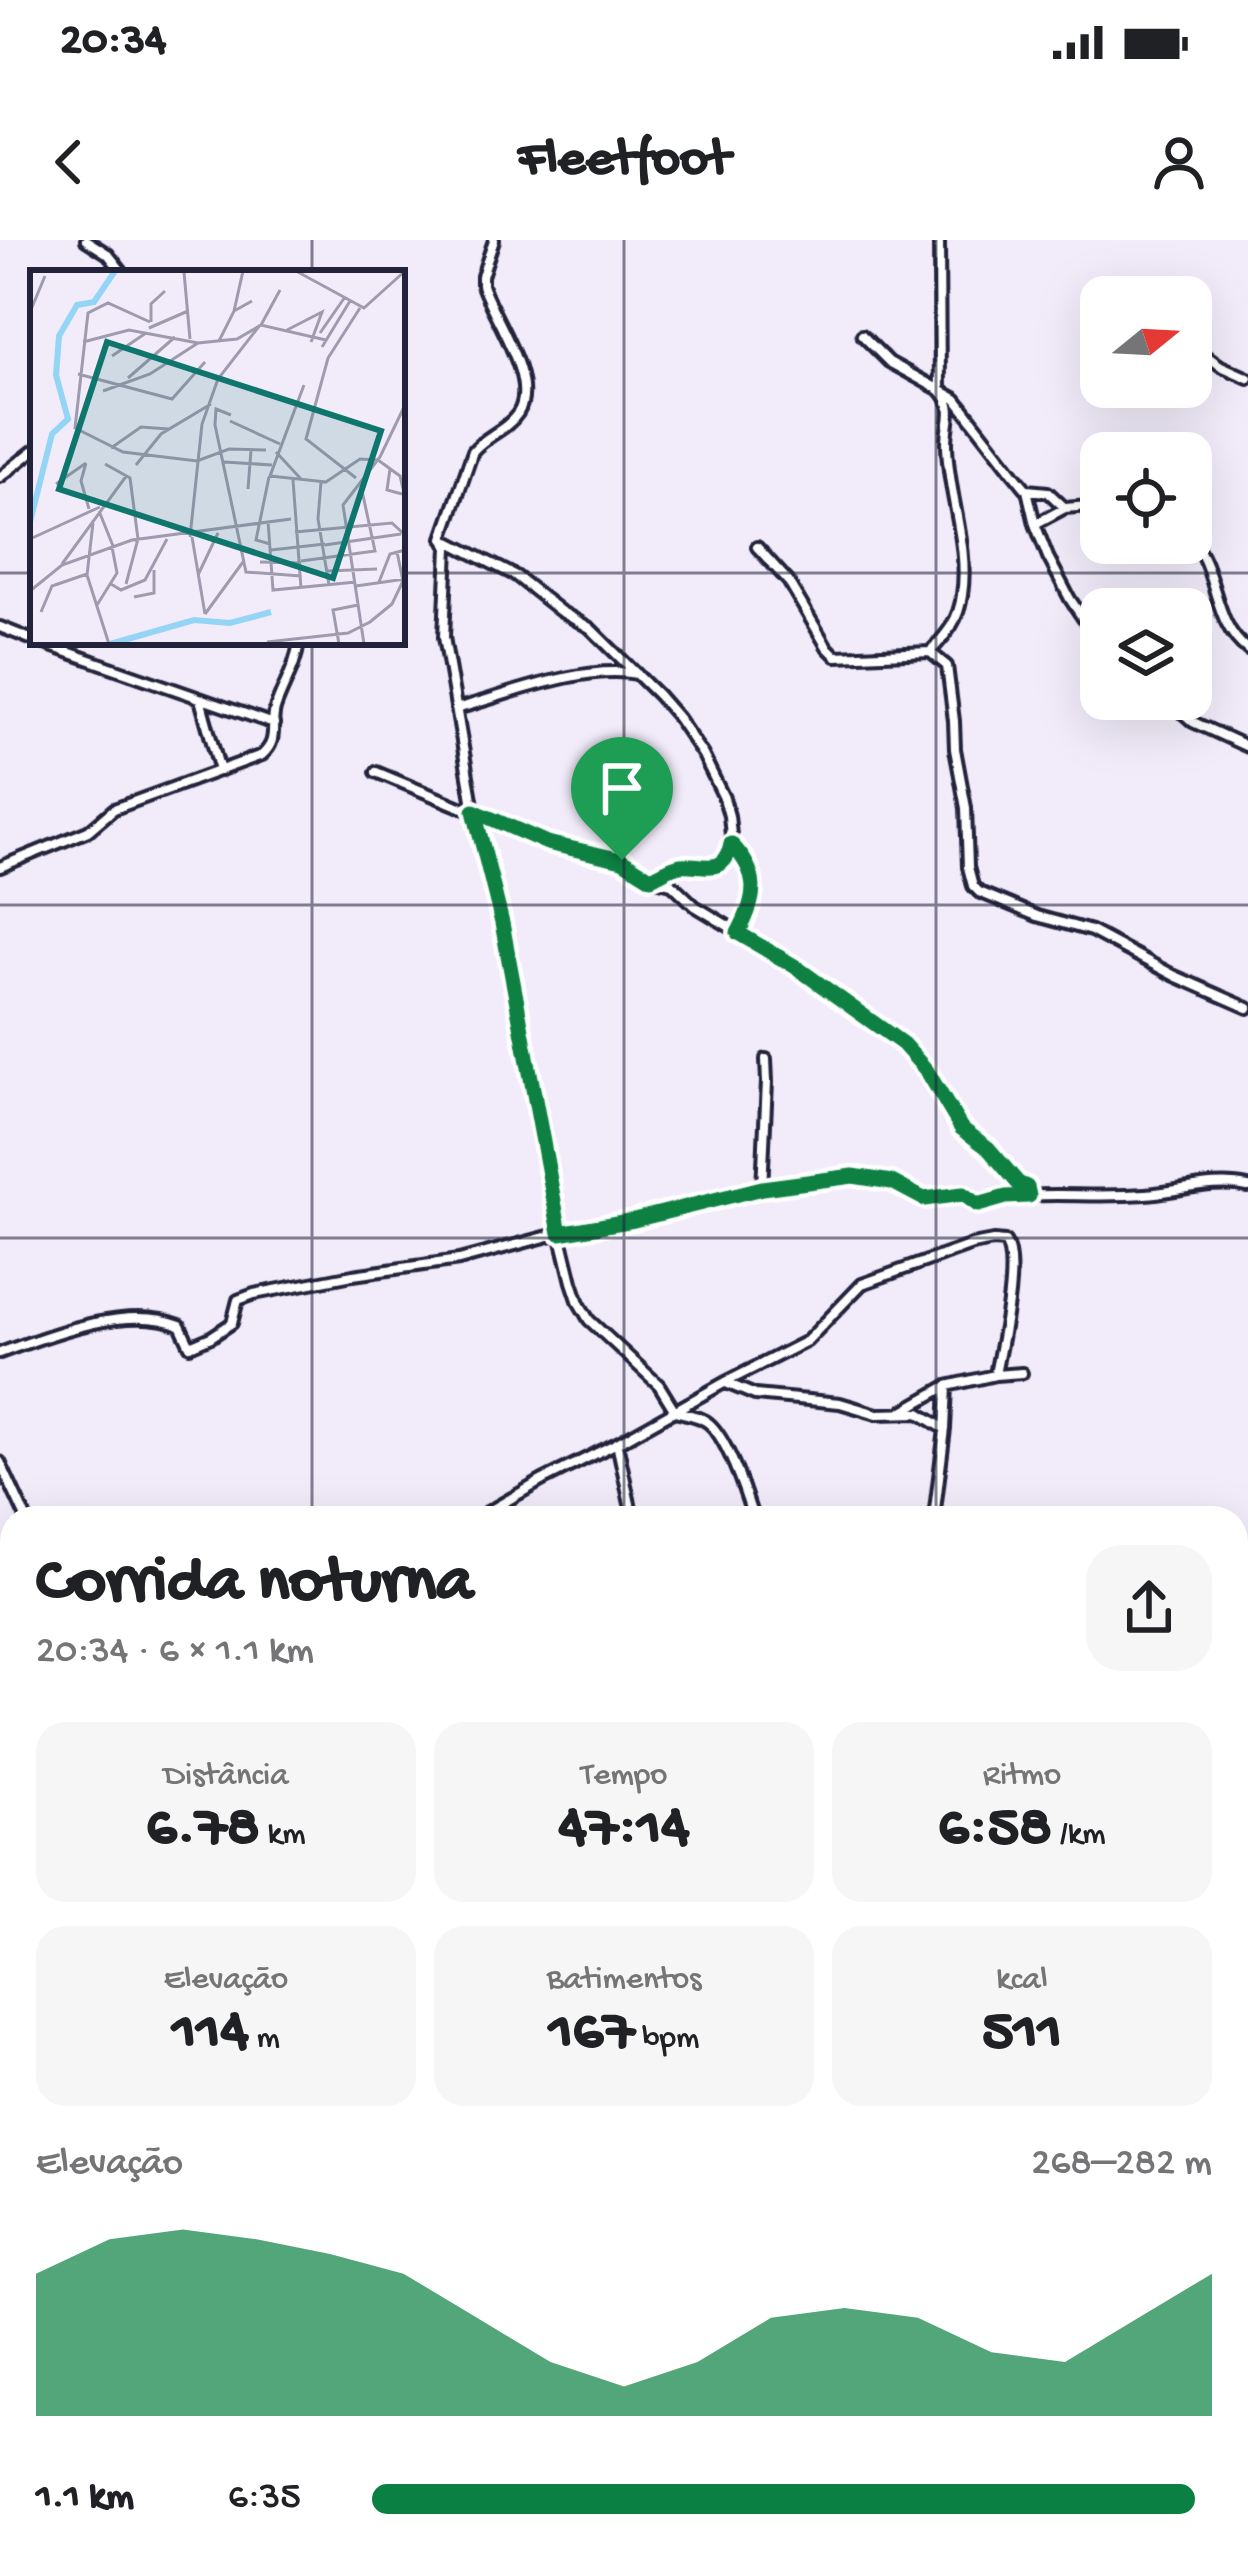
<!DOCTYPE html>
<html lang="pt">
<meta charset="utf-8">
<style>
:root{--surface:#fff;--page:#f6f6f6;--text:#202124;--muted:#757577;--accent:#0b8043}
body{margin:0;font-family:"Gochi Hand",sans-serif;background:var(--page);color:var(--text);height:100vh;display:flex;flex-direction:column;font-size:45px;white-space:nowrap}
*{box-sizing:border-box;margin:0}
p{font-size:39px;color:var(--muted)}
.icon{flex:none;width:66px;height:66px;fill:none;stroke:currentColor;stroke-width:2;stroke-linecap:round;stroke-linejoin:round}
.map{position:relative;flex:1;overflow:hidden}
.drawer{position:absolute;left:0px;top:1266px;width:1248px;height:1062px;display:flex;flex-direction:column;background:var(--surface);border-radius:36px 36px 0 0;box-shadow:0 12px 48px #0002}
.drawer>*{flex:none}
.needle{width:78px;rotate:72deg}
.fabs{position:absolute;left:1080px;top:36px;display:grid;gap:24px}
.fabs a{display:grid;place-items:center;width:132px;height:132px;border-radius:24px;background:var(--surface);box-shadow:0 12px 48px #0002;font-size:60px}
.pin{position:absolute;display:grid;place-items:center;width:102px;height:102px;color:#fff;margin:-123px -51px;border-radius:50% 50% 50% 0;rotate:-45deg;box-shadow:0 0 12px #0007}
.pin .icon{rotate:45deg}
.round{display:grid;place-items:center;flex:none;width:126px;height:126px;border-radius:36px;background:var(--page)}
.summary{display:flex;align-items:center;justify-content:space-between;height:204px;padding:0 36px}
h1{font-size:66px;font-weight:800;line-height:90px}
.stats{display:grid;grid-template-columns:repeat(3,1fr);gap:18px;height:204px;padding:12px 36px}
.stats div{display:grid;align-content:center;border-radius:30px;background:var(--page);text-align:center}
.stats b{font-size:60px;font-weight:800}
.stats small{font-size:33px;font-weight:400}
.stats p{font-size:33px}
.chart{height:336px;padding:24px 36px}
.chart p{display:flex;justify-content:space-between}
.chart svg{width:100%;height:216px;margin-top:12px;fill:var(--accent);opacity:.7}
ul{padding:0 36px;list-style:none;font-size:39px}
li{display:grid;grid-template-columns:192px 144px 1fr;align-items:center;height:90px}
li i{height:30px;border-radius:15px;background:var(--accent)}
.status{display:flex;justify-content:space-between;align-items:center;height:84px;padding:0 60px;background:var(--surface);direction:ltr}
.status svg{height:33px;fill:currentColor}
header{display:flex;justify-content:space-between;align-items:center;height:156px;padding:0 36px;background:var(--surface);font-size:54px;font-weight:800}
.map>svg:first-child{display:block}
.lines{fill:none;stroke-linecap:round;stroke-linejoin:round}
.street-casing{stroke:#22223b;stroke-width:16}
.street{stroke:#fff;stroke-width:8}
.route-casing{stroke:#fff;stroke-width:24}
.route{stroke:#0b8043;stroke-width:15}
.grid{fill:none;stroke:#22223b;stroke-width:3;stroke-opacity:0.55}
.inset-river{fill:none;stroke:#94d5f6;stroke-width:6}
.inset-road{fill:none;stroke:#9f9bae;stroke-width:3}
.view{fill:#0f766e;fill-opacity:0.15;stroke:#0f766e;stroke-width:6}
.inset-edge{fill:none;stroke:#22223b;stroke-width:6}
</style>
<div class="status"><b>20:34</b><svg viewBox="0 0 49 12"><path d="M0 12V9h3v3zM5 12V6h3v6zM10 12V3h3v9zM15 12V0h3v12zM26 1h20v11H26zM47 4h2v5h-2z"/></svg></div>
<header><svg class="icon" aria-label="back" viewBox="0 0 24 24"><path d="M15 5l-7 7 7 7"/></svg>Fleetfoot<svg class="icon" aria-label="person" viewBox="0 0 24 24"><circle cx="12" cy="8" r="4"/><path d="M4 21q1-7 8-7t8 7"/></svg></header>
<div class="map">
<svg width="1248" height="2328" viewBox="0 0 1248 2328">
<rect width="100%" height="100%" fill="#f2ecfa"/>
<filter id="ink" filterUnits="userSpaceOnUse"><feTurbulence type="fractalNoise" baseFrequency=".00833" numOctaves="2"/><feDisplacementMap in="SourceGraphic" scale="24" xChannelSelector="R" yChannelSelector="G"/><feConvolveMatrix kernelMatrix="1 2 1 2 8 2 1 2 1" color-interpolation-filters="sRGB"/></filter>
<g filter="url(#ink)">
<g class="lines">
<g class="street-casing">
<path id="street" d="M 86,0 L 108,14 L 123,33
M 494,0 L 482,36 L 482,45 C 492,76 539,140 518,173 C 507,190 485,196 473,211 L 443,298 L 448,307 L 444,397 L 474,571 L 503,683 L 560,993 L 572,1042 L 579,1063 L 589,1080 L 659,1145 L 675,1171 C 684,1174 696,1175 704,1180 C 725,1190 746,1255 753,1278
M 862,95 L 889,122 L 956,159 L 1014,234 L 1027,250 L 1035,284 L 1048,317 L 1070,359 L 1101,405
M 1191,105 L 1221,126 L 1248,138
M 0,237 L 33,211
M 1027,250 L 1048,252 L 1065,268
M 1035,284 L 1065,268 L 1101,265
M 1191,298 C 1219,332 1212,383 1248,410
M 446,300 L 516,336 L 560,371 L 590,388 L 658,455 L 678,478 L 703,515 L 724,558 L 729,576 L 731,595 L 729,614 L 726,619 L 716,625 L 676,625 L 652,638
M 757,307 L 788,341 L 827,407 L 836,416 L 930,412 L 947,426 L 954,481 L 955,509 L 966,568 L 968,627 L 973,646 L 979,652 L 1037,676 L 1091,691 L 1175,736 L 1248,768
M 0,387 L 33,400
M 39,402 L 274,484
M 930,412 C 947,394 959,380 962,355 C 970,305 947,253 947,203 C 947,181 957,168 940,150 L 939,0
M 200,459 L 220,531
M 1167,459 L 1193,482 L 1248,507
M 456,469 C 508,455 583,424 637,434
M 376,532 L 547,603 L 622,620 L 651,639 L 672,644 L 695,666 L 796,727 L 903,804 L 927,831 L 961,888 L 988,908 L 1018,943 L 1027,947 L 1029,956
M 732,605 C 761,634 757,660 738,693
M 0,627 L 88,591 L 114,569 L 262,515 C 279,500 270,487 275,469 C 283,445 296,427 299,402
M 762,948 L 767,842 L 766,819
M 0,1113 C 51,1094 128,1064 180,1085 L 190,1106 L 211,1097 L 232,1083 L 238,1060 L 254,1054 L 353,1035 L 459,1020 L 560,993 L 634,980 L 762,948 L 822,939 L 853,936 L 892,942 L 924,959 L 963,954 L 978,966 C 987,964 996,958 1005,957 C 1051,952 1099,958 1145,954 C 1179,952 1214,939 1248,947
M 726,1143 L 755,1155 L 840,1163 L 877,1174 L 919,1173 L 945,1189
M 903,1171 L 947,1146 L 995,1135 L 1022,1133
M 617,1203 L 633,1278
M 0,1222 L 26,1278
M 477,1278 L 543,1240 L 617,1203 L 724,1143 L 807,1101 L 862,1044 L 972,1005 L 993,1001 L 1005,1002 C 1020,1024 1000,1106 995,1135
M 934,1278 L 945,1189 L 947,1146
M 0,1335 L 12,1333
M 0,1556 L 12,1548
M 1236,1601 L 1248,1601
M 1236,1785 L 1248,1786
M 0,1792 L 12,1789
M 0,1904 L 12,1950
M 0,2054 L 12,2050
M 0,2279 L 12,2274
M 59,2316 L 64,2328
M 180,2316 L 185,2328
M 289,2316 L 293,2328
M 413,2316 L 420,2328
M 825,2316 L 863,2328
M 1009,2316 L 1013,2328
M 365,2328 L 381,2316
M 737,2328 L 754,2318 L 767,2316"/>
</g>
<use href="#street" class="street"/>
</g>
</g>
<g class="lines" filter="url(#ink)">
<g class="route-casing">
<path id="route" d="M 474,571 L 547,603 L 622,620 L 651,638 C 660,634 670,627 680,625 C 703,623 725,637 731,604 C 761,634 757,658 738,693 L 796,727 L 903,804 L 927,831 L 961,888 L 988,908 L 1018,943 L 1027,947 L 1029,956 L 1006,957 L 978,965 L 963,954 L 924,959 L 892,942 L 853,936 L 762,948 L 634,980 L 560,993 L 502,683 Z"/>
</g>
<use href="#route" class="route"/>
</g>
<path class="grid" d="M 312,0 L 312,33M 624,0 L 624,1278M 936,0 L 936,1278M 0,333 L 33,333M 402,333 L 1248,333M 312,402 L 312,1278M 0,665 L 1248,665M 0,998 L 1248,998M 0,1330 L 12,1330M 1236,1330 L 1248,1330M 0,1663 L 12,1663M 1236,1663 L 1248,1663M 0,1995 L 12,1995M 1236,1995 L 1248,1995M 312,2316 L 312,2328M 624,2316 L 624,2328M 936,2316 L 936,2328"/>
<g transform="translate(30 30)">
<rect width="375" height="375" fill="#f2ecfa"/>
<path class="inset-river" d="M 0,252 L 22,164 L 38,149 L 26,105 L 29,66 L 47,35 L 64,32 L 85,1M 80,374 L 164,350 L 200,353 L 241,342"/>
<path class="inset-road" d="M 266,1 L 334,38 L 375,1M 154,2 L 160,69M 204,41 L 213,1M 0,42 L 15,6M 120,52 L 78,33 L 58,43 L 45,158 L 93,182 L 167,191 L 199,179 L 236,180M 121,52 L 121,34 L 135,21M 231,55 L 250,20M 119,58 L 158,41M 257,60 L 292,42 L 281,72M 290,63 L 315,27M 189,71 L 204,41 L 222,31M 53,72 L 99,60 L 168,73M 292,77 L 320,31M 82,86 L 116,63M 48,104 L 142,129 L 175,92M 98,108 L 145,67M 274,115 L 240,206 L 296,212 L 330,189 L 348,190 L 370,206 L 375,227M 73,121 L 120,104 L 168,73 L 207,69 L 231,55 L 296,70M 201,145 L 186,139 L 185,155 L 216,302 L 271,306M 200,151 L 250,174M 81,178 L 111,157 L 139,159M 246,182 L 271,209M 194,192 L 242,195M 56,193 L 51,211 L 59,239M 75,194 L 100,208 L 108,269 L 96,314M 106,195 L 131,164 L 181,134M 360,199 L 357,220 L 372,224M 239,207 L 226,270 L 240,274M 326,208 L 276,169 L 298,88 L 330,38M 263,210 L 271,318M 291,212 L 288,249 L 299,315M 26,214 L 56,193M 218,219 L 221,180M 69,241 L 83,276M 238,251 L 243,320 L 326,312M 63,253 L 57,305 L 79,374M 265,262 L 362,253 L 375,265M 160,267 L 172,154 L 188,109 L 230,55M 162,267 L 175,344M 0,269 L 70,237M 295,275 L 371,264M 241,280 L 295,274M 271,291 L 345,281 L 331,216M 230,292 L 271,293M 32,294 L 97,205M 297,301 L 347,299M 168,305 L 188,263M 349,312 L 360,284 L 375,280M 81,314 L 91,320 L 115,310 L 137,269M 326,316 L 375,309M 0,321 L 32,295 L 102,270 L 261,249M 104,327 L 124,323 L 124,300M 67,335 L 87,303 L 82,277M 11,342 L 22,316 L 57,304M 175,344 L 213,292M 237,372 L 318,363 L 340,352 L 362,334 L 373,311 L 367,282M 309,374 L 303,340 L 328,335M 334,374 L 313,235 L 350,187 L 375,135"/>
<path class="view" d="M 77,72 L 351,161 L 303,308 L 29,219 Z"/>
<rect width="375" height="375" class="inset-edge"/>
</g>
</svg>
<div class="fabs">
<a><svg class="needle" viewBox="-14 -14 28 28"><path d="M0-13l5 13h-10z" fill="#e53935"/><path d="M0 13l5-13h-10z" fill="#757577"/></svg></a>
<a><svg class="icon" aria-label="locate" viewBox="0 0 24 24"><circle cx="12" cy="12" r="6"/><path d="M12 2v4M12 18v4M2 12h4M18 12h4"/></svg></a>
<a><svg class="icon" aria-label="layers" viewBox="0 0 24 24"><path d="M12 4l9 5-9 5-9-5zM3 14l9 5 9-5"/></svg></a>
</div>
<div class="pin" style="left:622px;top:620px;background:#1e9e55"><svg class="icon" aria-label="arrive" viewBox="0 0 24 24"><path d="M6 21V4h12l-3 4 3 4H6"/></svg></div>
<section class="drawer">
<div class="summary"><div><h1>Corrida noturna</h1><p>20:34 · 6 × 1.1 km</p></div><a class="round"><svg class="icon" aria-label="share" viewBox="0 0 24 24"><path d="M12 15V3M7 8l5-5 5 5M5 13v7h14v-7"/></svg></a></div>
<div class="stats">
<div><p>Distância</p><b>6.78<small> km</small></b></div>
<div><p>Tempo</p><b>47:14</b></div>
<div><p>Ritmo</p><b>6:58<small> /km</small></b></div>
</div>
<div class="stats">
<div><p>Elevação</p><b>114<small> m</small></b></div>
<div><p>Batimentos</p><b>167<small> bpm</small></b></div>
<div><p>kcal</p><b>511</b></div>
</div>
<div class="chart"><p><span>Elevação</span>268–282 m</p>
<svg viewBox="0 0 160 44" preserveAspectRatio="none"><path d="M0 44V15L10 8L20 6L30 8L40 11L50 15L60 24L70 33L80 38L90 33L100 24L110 22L120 24L130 31L140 33L150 24L160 15V44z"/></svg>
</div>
<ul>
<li><b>1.1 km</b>6:35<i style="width:98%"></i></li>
</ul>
</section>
</div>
